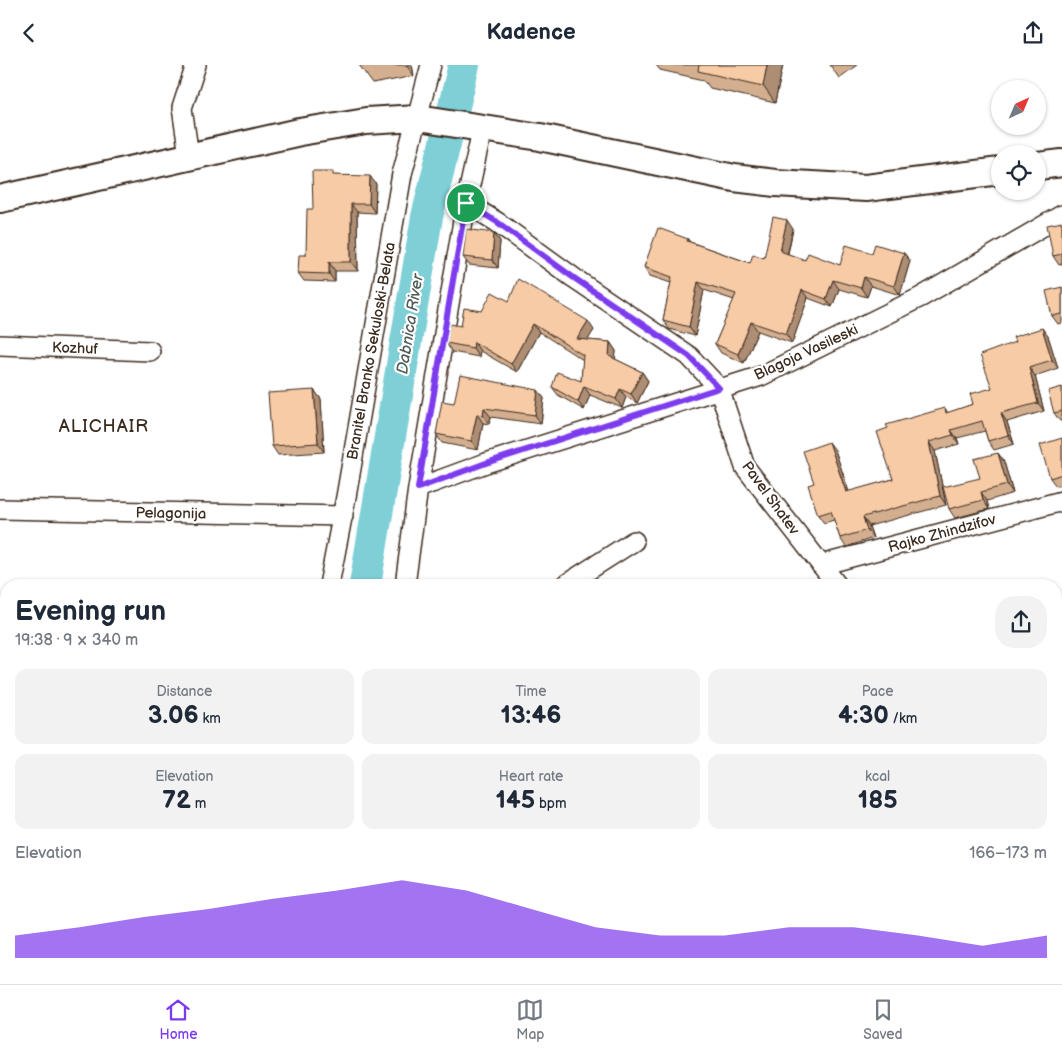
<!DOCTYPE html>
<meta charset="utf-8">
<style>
:root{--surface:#fff;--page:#f2f2f3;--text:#1f2937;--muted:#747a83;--line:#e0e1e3;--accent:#7c3aed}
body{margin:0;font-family:"Balsamiq Sans",sans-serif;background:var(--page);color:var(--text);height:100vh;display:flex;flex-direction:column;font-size:19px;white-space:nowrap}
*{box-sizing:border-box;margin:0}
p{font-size:16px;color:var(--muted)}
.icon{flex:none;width:28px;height:28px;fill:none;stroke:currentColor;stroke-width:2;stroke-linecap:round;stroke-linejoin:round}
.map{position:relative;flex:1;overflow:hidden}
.sheet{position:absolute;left:0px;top:514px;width:1062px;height:406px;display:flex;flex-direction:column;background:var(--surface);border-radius:20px 20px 0 0;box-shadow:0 1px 4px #0004}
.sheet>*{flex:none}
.needle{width:32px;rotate:44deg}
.tools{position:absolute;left:991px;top:15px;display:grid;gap:10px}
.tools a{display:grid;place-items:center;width:55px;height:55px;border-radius:50%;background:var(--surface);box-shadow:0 1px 4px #0004;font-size:25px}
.pin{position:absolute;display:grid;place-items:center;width:42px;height:42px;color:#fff;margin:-21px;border:2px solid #fff;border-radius:50%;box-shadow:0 1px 5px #0007}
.round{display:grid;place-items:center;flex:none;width:52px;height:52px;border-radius:20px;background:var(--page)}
.headline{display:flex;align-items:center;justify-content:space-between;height:85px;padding:0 15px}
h1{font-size:28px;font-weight:800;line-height:38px}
.figures{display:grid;grid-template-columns:repeat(3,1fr);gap:8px;height:85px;padding:5px 15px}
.figures div{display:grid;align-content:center;border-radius:12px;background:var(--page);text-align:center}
.figures b{font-size:25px;font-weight:800}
.figures small{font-size:14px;font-weight:400}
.figures p{font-size:14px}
.chart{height:140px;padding:10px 15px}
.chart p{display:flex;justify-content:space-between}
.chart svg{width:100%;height:90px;margin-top:5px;fill:var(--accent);opacity:.7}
header{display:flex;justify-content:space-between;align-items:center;height:65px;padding:0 15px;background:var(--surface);font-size:22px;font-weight:800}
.tab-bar{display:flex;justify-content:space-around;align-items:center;height:70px;border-top:1px solid var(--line);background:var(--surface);font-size:14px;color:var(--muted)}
.tab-bar a{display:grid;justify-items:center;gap:2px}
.tab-bar .selected{color:var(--accent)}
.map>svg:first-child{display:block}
.green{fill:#b0e9ad;stroke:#768a66}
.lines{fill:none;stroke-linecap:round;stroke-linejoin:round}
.river{stroke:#7ecfd6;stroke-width:32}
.minor-casing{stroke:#3b2a1e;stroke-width:22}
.secondary-casing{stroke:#3b2a1e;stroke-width:30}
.minor{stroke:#fff;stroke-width:19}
.secondary{stroke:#fff;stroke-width:26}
.wall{fill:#d4af8f;stroke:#3b2a1e}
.shaded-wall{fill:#ad8e74;stroke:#3b2a1e}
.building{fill:#f7cba6;stroke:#3b2a1e}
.route-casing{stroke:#fff;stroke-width:10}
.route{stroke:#7c3aed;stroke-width:6}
.labels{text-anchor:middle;stroke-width:4.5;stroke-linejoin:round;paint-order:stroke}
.street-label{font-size:15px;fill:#3b2a1e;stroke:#fff}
.water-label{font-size:16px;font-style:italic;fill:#4f5c55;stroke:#fff}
.quarter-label{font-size:18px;letter-spacing:1px;fill:#3b2a1e;stroke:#fff}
</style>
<header><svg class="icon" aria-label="back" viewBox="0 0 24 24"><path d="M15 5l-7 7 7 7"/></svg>Kadence<svg class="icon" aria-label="share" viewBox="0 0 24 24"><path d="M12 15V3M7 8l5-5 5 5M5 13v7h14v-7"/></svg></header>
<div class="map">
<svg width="1062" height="919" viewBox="0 0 1062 919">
<rect width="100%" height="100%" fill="#fff"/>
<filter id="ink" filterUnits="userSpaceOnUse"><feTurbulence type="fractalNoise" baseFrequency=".02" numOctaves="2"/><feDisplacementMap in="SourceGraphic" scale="10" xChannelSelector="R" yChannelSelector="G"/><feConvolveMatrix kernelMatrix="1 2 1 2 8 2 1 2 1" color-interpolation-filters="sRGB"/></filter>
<g filter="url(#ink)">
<path class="green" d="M 549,914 L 845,914 L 845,919 L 549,919 Z"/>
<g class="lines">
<path class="river" d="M 365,520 L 427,152 L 464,0
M 300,919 L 301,914"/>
<g class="minor-casing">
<path id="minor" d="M 189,91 L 182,43 L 196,0
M 466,138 L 497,157 L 574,213 L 689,291 L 719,323 L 745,402 L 837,520
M 0,280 L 150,286
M 418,423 L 486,398 L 761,311 L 921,232 L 1062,150
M 0,444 L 343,451
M 821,500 L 1062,436
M 329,520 L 346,432 L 402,109 L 431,0
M 405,520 L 418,423 L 466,138 L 483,61
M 565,520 L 634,476
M 1056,573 L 1062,573
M 0,613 L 6,613
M 1056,657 L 1062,657
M 0,760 L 6,760
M 1056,803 L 1062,803
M 953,914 L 953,919
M 258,919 L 258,914
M 343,919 L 343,914"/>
</g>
<g class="secondary-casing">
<path id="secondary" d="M 1038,101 L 1062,98
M 0,134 L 300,67 L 366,56 L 418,53 L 540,72 L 734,113 L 775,118 L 866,123 L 1000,106"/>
</g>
<use href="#minor" class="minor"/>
<use href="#secondary" class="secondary"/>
</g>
<path class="wall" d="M 359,0 L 412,0 L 414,11 L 373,19 Z
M 656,0 L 783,0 L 775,38 L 710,23 L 704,15 L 660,5 Z
M 830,0 L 857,0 L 839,13 Z
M 336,110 L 376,119 L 375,148 L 357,147 L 358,206 L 335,206 L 335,217 L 304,216 L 298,208 L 306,190 L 313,144 Z
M 1062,157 L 1062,199 L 1059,200 L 1053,191 Z
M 793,164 L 788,189 L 805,195 L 840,200 L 872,188 L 904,188 L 910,196 L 900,230 L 871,221 L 867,232 L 839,224 L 832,242 L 808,233 L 792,278 L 758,266 L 744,298 L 721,288 L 715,279 L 734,235 L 704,225 L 695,271 L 669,264 L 663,255 L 671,218 L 650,211 L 644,202 L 688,174 L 690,177 L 750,198 L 764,193 Z
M 494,168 L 500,176 L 498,203 L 469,200 L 463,192 Z
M 1062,222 L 1062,258 L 1058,259 L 1052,251 Z
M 509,236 L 594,265 L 587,275 L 610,277 L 616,286 L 615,294 L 642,307 L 648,316 L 637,338 L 626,332 L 622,343 L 590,330 L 584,345 L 558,330 L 552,322 L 581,316 L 583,295 L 539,267 L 517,307 L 480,286 L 479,292 L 452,287 L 446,278 L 461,261 L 482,246 Z
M 1048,271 L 1058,303 L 1035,311 L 1044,346 L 1007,357 L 1014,379 L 994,385 L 988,376 L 985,366 L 957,373 L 959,379 L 935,386 L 946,440 L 869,461 L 873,473 L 846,482 L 840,473 L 834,455 L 824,458 L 818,450 L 814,418 L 835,385 L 849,427 L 893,414 L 945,343 L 948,348 L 973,339 L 992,323 Z
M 1062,322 L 1062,356 L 1060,356 L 1054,348 Z
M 314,325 L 321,334 L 324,387 L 278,390 L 272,381 Z
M 544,333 L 541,359 L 491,352 L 489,359 L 483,358 L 478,385 L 442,378 L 436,369 L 454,338 Z
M 1062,373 L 1062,420 L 1056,421 L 1050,413 Z
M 998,388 L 1004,397 L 1013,428 L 987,436 L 989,444 L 955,453 L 949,444 L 980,413 Z
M 1056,665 L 1062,665 L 1062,768 L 1056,768 Z
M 1056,812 L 1062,812 L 1062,858 L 1056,858 Z"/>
<path class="shaded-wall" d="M 406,0 L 412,0 L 414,11 Z
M 767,0 L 783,0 L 775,38 L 763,21 Z
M 370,111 L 376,119 L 375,148 L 369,139 Z
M 351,139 L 357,147 L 358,206 L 351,197 Z
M 787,155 L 793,164 L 786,195 L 780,186 Z
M 494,168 L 500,176 L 498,203 L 492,195 Z
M 904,188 L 910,196 L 900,230 L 894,221 Z
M 329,197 L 335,206 L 335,217 L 329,209 Z
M 864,212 L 871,221 L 867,232 L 861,223 Z
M 833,215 L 839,224 L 832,242 L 826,234 Z
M 698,217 L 704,225 L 695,271 L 689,262 Z
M 802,225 L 808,233 L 792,278 L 786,269 Z
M 588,256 L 594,265 L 583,283 L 577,274 Z
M 751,257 L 758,266 L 744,298 L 738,289 Z
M 533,259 L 539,267 L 517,307 L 511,299 Z
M 1042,263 L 1048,271 L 1058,303 L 1052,295 Z
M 474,277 L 480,286 L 479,292 L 473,283 Z
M 610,277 L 616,286 L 615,299 L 609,291 Z
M 1029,302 L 1035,311 L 1044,346 L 1038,338 Z
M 642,307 L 648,316 L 637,338 L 631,329 Z
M 584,321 L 590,330 L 584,345 L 578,337 Z
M 620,324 L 626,332 L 622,343 L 616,334 Z
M 314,325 L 321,334 L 324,387 L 318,378 Z
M 538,325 L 544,333 L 541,359 L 535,350 Z
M 484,343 L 491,352 L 489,359 L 483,350 Z
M 1001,348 L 1007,357 L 1014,379 L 1008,370 Z
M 477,349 L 483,358 L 478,385 L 471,376 Z
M 951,365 L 957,373 L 959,379 L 953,370 Z
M 829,377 L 835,385 L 852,436 L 846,427 Z
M 929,377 L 935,386 L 946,440 L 940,431 Z
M 998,388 L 1004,397 L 1013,428 L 1007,420 Z
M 981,427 L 987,436 L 989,444 L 983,435 Z
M 863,452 L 869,461 L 873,473 L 867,465 Z"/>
<path class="building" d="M 699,0 L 767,0 L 763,21 L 698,6 Z
M 312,106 L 333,106 L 333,110 L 370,111 L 369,139 L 351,139 L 351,197 L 329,197 L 329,209 L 298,208 L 299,190 L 306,190 L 307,144 L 313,144 Z
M 773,152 L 787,155 L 780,186 L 805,195 L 808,188 L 840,200 L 846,180 L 872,188 L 875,179 L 904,188 L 894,221 L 864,212 L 861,223 L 833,215 L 826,234 L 802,225 L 786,269 L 751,257 L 738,289 L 715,279 L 736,229 L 698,217 L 689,262 L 663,255 L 672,212 L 644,202 L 658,163 L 688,174 L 687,176 L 750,198 L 753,189 L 764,193 Z
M 1062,157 L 1062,189 L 1053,191 L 1047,160 Z
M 466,164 L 494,168 L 492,195 L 463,192 Z
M 518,214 L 588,256 L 577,274 L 610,277 L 609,291 L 642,307 L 631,329 L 620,324 L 616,334 L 584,321 L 578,337 L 552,322 L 557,307 L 581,316 L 583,290 L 533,259 L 511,299 L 474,277 L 473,283 L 446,278 L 450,259 L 461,261 L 464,243 L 482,246 L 492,227 L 509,236 Z
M 1062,222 L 1062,249 L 1052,251 L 1046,226 Z
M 1042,263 L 1052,295 L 1029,302 L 1038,338 L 1001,348 L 1008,370 L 988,376 L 982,356 L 951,365 L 953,370 L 929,377 L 940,431 L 863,452 L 867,465 L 840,473 L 831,446 L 818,450 L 808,420 L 814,418 L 803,386 L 829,377 L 846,427 L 893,414 L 877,367 L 888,363 L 886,360 L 945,343 L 946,348 L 973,339 L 970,329 L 992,323 L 980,290 L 1015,277 L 1013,272 Z
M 460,310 L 538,325 L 535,350 L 484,343 L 483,350 L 477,349 L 471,376 L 436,369 L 442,336 L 454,338 Z
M 1062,322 L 1062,346 L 1054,348 L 1048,326 Z
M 314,325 L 318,378 L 272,381 L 268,328 Z
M 1062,373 L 1062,409 L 1050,413 L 1040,380 Z
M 998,388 L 1007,420 L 981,427 L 983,435 L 949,444 L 943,422 L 980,413 L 974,394 Z
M 1056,665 L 1062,665 L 1062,760 L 1056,760 Z
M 1056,812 L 1062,812 L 1062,849 L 1056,849 Z"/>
</g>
<g class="lines" filter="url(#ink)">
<g class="route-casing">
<path id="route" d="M 466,138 L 497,157 L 574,213 L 689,291 L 719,323 L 486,398 L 418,423 Z"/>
</g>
<use href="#route" class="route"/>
</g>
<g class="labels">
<g class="street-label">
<text transform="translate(75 283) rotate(2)" y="5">Kozhuf</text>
<text transform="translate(371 286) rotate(-80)" y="5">Branitel Branko Sekuloski-Belata</text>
<text transform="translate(806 287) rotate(-25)" y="5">Blagoja Vasileski</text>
<text transform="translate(771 433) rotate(54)" y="5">Pavel Shatev</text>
<text transform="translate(171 448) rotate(1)" y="5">Pelagonija</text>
<text transform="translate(942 468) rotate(-15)" y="5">Rajko Zhindzifov</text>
</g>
<g class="water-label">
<text transform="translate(409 259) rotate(-81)" y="6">Dabnica River</text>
</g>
<g class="quarter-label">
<text x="104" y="367">ALICHAIR</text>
</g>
</g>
</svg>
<div class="tools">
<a><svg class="needle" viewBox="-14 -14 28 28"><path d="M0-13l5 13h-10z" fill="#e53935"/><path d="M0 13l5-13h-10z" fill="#747a83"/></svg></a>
<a><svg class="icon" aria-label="locate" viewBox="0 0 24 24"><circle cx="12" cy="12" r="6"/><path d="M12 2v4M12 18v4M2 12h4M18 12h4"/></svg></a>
</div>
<div class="pin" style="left:466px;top:138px;background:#1e9e55"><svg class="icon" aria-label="arrive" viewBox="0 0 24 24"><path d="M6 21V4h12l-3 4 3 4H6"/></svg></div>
<section class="sheet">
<div class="headline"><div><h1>Evening run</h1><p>19:38 · 9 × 340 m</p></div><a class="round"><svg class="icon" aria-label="share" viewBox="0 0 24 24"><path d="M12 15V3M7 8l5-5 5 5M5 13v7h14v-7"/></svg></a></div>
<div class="figures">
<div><p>Distance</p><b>3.06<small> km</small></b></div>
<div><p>Time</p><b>13:46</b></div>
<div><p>Pace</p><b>4:30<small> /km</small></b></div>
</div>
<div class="figures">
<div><p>Elevation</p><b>72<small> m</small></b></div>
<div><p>Heart rate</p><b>145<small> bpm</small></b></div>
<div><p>kcal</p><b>185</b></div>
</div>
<div class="chart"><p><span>Elevation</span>166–173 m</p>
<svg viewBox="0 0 160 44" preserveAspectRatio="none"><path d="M0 44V33L10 29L20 24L30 20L40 15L50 11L60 6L70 11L80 20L90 29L100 33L110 33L120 29L130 29L140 33L150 38L160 33V44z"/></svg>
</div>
</section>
</div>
<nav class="tab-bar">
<a class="selected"><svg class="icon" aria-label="home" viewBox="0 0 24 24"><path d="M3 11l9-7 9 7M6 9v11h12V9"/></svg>Home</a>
<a><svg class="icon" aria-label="map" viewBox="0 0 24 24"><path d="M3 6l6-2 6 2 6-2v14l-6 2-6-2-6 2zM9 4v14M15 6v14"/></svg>Map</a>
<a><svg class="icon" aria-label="saved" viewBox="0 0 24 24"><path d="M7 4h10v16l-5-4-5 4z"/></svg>Saved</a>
</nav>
